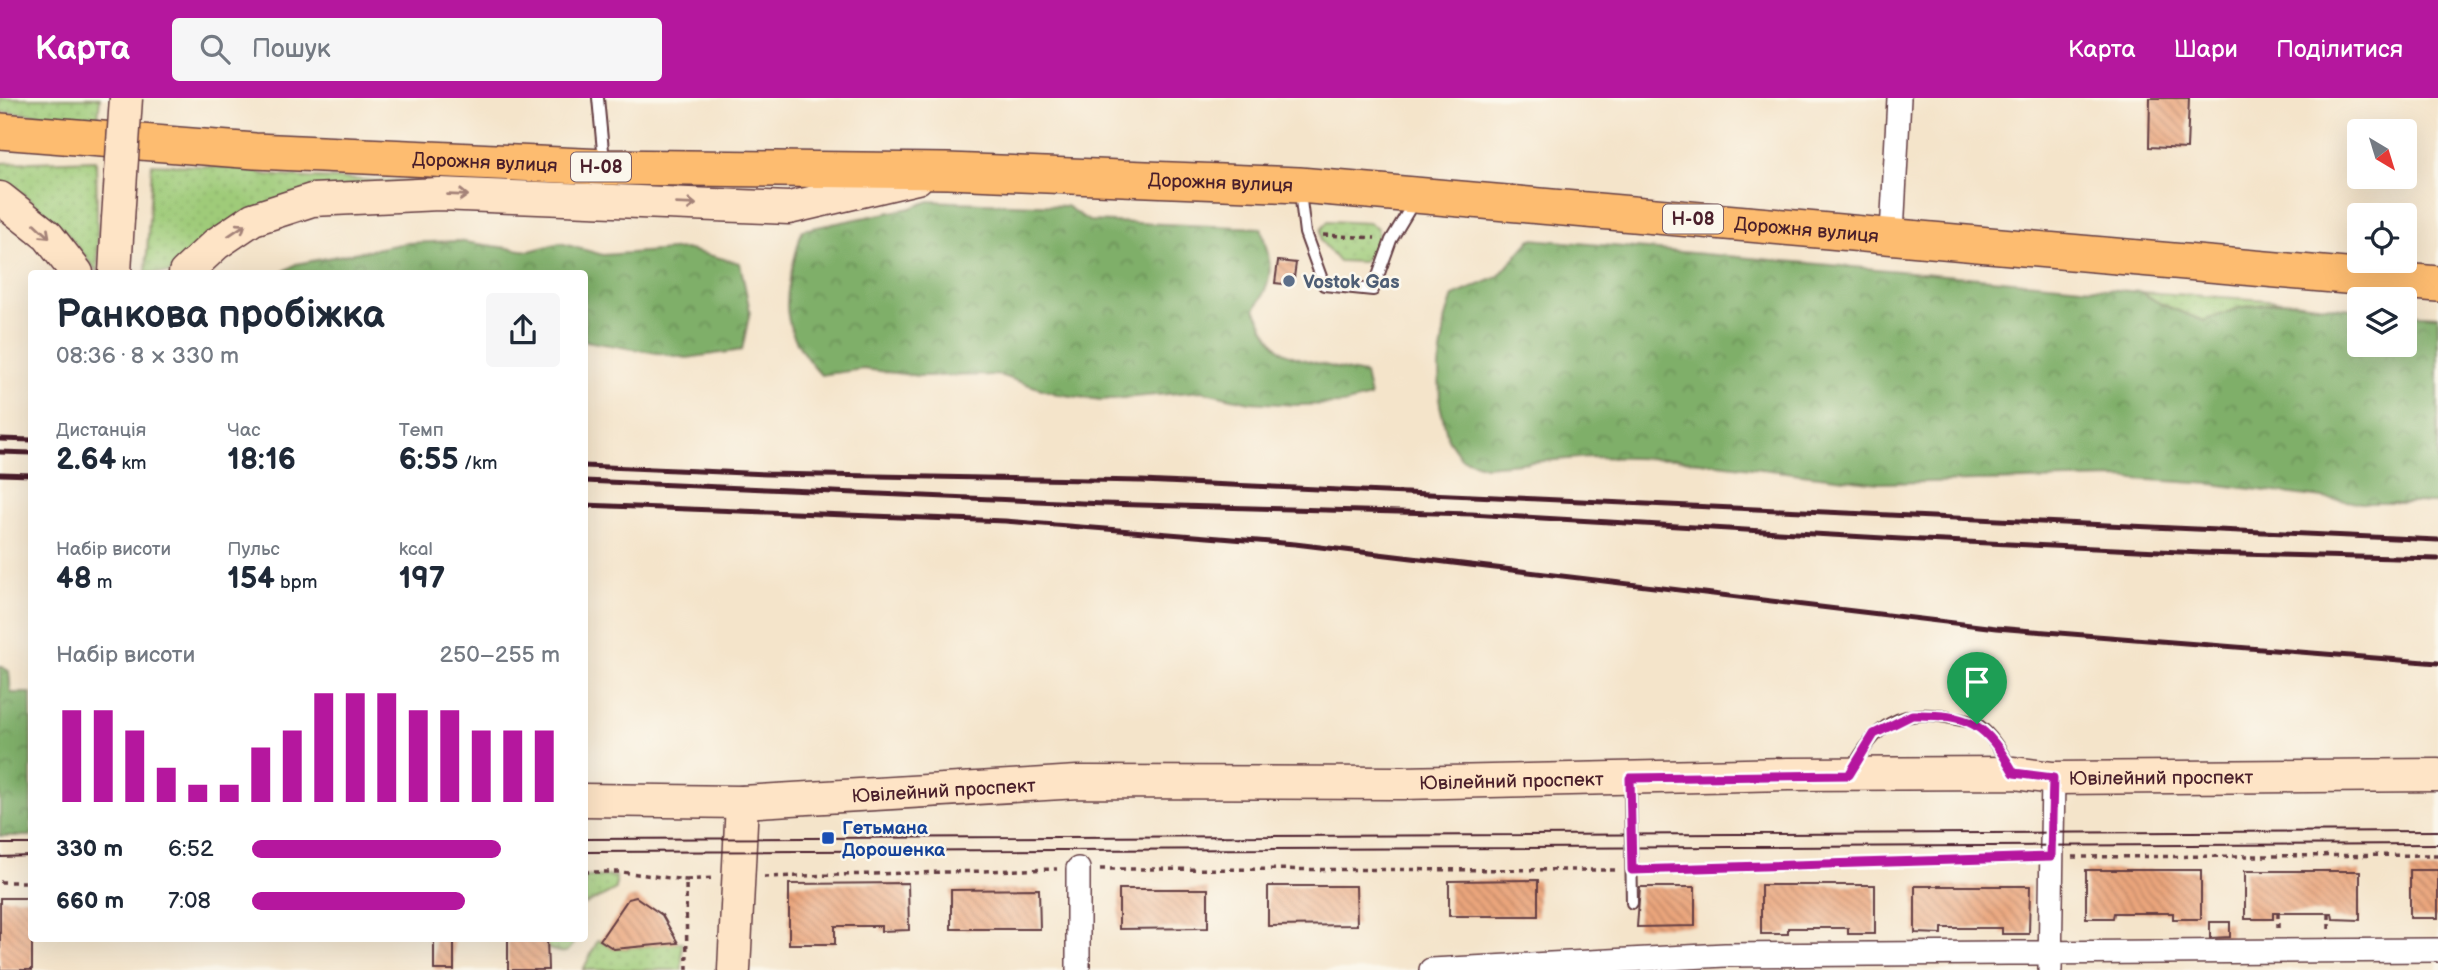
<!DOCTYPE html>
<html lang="uk">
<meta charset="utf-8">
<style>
:root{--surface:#fff;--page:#f6f6f7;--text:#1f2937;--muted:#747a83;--accent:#b5179e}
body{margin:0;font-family:"Balsamiq Sans",sans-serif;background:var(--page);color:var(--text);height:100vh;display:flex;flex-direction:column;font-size:26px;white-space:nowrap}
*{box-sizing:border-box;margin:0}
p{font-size:23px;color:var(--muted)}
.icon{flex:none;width:38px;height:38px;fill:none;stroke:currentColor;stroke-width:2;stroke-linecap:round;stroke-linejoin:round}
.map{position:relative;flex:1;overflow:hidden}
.panel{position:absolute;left:28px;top:172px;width:560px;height:672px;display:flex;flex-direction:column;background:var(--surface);border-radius:7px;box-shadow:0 7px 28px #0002}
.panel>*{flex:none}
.needle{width:46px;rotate:142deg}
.controls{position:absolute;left:2347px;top:21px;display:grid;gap:14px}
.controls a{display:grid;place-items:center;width:70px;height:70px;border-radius:7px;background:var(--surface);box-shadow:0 7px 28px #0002;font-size:35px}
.pin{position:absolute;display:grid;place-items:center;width:60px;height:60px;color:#fff;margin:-72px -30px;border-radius:50% 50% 50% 0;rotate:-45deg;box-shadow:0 0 7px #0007}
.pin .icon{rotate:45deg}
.round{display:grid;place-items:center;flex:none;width:74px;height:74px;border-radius:7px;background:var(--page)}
.summary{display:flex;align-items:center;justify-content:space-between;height:119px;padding:0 28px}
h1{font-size:38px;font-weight:600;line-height:52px}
.figures{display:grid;grid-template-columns:repeat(3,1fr);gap:10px;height:119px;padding:7px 28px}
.figures div{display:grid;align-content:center}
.figures b{font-size:30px;font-weight:600}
.figures small{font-size:19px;font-weight:400}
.figures p{font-size:19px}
.chart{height:196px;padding:14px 28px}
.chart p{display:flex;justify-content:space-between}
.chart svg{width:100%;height:126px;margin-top:7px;stroke:var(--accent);stroke-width:6}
ul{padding:0 28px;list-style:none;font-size:23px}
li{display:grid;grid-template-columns:112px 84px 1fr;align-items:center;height:52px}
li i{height:18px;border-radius:9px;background:var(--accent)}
header{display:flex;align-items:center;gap:42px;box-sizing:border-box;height:98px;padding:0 35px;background:var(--accent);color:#fff}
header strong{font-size:33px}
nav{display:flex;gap:38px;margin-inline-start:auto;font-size:24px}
.search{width:490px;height:63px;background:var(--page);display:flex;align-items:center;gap:18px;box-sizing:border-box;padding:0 24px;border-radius:7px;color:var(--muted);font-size:26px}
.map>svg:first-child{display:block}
.grass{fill:url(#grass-dots);stroke:#747552;stroke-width:2}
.forest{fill:url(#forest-crowns);stroke:#64674a;stroke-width:2}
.building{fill:url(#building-back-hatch)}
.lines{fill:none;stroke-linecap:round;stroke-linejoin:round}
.lane-casing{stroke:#643d43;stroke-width:14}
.street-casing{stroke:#643d43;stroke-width:26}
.secondary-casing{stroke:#643d43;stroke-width:35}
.primary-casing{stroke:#643d43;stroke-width:38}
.path{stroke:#643d43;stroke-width:3.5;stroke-dasharray:5 5;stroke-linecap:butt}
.lane{stroke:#fff;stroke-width:10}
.street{stroke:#fff;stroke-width:23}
.secondary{stroke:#fee4c6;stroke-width:32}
.primary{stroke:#fdbc70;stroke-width:35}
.tram{stroke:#4a1f2b;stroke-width:2}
.rail{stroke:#4a1f2b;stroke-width:5}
.secondary-bridge-casing{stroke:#643d43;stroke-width:35;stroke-linecap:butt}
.secondary-bridge{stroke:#fee4c6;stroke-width:32}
.oneway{stroke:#a48278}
.route-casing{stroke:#fff;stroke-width:14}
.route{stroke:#b5179e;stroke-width:9}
.service-dot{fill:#5c6f8a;stroke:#fbf7ec;stroke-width:2.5}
.transit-dot{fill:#1a4fb4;stroke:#fbf7ec;stroke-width:2.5}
.labels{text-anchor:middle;stroke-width:5;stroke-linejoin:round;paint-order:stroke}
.shield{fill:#fbf7ec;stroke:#7f6065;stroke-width:2}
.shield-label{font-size:18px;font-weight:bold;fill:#4a1f2b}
.street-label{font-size:19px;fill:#4a1f2b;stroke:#fbf7ec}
.service-label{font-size:19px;font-weight:bold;fill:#4e5e75;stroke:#fbf7ec;text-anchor:start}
.transit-label{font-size:19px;font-weight:bold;fill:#164399;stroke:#fbf7ec;text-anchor:start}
</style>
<header>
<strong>Карта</strong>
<div class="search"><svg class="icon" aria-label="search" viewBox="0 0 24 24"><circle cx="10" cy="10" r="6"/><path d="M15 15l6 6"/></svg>Пошук</div>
<nav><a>Карта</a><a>Шари</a><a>Поділитися</a></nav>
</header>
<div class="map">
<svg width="2438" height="872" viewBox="0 0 2438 872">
<defs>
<pattern id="grass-dots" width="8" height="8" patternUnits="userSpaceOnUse" patternTransform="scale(1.75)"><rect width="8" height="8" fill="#9fcb79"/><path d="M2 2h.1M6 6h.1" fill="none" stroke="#8aae69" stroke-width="1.8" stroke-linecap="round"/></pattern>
<pattern id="forest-crowns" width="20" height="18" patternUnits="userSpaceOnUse" patternTransform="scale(1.75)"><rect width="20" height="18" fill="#7faf69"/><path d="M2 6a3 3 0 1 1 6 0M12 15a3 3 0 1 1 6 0" fill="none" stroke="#6a8e57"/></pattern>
<pattern id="building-back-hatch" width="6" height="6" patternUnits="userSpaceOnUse" patternTransform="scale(1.75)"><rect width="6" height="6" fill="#eaa57c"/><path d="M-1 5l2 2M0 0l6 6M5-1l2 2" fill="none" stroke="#c08666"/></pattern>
</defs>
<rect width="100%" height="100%" fill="#fbf7ec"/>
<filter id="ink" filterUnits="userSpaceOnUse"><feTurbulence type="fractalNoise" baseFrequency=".0143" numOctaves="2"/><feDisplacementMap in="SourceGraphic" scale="14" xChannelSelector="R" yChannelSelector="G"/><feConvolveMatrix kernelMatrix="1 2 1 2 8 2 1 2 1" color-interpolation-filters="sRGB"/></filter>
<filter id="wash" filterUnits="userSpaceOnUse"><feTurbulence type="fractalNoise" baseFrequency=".00686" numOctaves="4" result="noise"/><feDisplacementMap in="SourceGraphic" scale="28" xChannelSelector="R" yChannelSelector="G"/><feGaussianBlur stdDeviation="1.57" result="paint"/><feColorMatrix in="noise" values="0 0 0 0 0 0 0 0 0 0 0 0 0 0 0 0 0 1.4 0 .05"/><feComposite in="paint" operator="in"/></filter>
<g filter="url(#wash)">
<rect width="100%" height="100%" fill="#f4e4ca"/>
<path class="grass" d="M 0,0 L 100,0 L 98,20 L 0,14 Z
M 96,62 L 98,175 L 62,129 L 18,92 L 0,84 L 0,65 Z
M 152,66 L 241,70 L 267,77 L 309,80 L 438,84 L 346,88 L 170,175 L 146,175 Z
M 1328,123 L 1369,125 L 1378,130 L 1378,145 L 1363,164 L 1338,163 L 1321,143 L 1321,132 Z
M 2140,194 L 2284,203 L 2239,210 L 2204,223 L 2163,207 Z
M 616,778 L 616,791 L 585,807 L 585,779 Z
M 547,840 L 574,840 C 572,858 561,856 547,850 Z
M 598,842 L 614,851 L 682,844 L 682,872 L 583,872 Z"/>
<path class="forest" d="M 929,103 L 1066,108 L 1089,123 L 1261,130 C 1271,167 1276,177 1255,211 C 1262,225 1270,244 1283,254 C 1292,260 1352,274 1365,276 L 1370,299 L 1343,306 L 1295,307 L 1250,304 L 1201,293 L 1101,302 L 1057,296 L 999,277 L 919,278 L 863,271 L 821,277 C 772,225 786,195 802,132 L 911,110 Z
M 1531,141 L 2140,194 L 2163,207 L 2204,223 L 2239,210 L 2284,203 L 2359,212 L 2359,247 L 2404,247 L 2405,216 L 2438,218 L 2438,405 L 2362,405 L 2212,386 L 2119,380 L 1879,385 L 1675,361 L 1591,359 L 1485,368 L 1461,360 L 1448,341 L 1440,307 L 1439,269 L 1446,219 L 1453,198 L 1498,179 Z
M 457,143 L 529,153 L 560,145 L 603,157 L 685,151 L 740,165 L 750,213 L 742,252 L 687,260 L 585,243 L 584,175 L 281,175 L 296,166 L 406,145 Z
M 0,568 L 9,573 L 11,595 L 31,595 L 31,738 L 0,738 Z"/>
<g id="blocks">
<path class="building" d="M 2150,0 L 2189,0 L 2187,51 L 2149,49 Z
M 1278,163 L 1296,165 L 1293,187 L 1275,185 Z
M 2086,772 L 2201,772 L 2201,821 L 2173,821 L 2173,815 L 2114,815 L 2113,820 L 2086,820 Z
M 2410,772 L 2438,772 L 2438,820 L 2410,820 Z
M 2245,773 L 2360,773 L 2360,822 L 2333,821 L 2332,815 L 2273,815 L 2273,821 L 2245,821 Z
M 1538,782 L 1538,818 L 1449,818 L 1449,783 Z
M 908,785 L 909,832 L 881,833 L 881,828 L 835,828 L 835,846 L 789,846 L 789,786 Z
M 1761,787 L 1875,787 L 1875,836 L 1848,836 L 1848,830 L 1788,830 L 1788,836 L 1761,836 Z
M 1268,788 L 1356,788 L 1357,827 L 1268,828 Z
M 1915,788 L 2030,788 L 2029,836 L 2002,836 L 2002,830 L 1942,830 L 1942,836 L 1915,835 Z
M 1640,789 L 1695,789 L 1695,828 L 1637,829 Z
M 1039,791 L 1040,831 L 951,831 L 951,792 Z
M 1119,791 L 1208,791 L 1208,830 L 1119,831 Z
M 636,799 L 662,817 L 678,845 L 614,851 L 600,842 L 628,801 Z
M 0,800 L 32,800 L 32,872 L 0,872 Z
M 2210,824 L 2230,824 L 2230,839 L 2210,840 Z
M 434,840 L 454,840 L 454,872 L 434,872 Z
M 508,840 L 547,840 L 548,872 L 508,872 Z"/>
</g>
</g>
<g filter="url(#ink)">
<use href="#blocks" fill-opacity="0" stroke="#643d43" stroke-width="2"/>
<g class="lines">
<g class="lane-casing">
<path id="lane" d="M 598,0 L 604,63
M 1300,94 L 1305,135 L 1324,187 L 1373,192 L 1391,142 L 1415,102
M 1851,673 C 1874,629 1899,608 1951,620 C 1959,622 1971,622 1978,627 C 1992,637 2002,655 2011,670
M 1630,683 L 1632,805"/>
</g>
<g class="street-casing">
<path id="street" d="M 1892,136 L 1899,0
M 1078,872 L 1078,771
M 1431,872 L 1725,857 L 2438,852
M 2050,872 L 2053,680"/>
</g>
<g class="secondary-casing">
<g id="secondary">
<path d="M 0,100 L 48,138 L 77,175"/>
<path d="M 115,175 L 118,121"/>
<path d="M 185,175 L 216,146 L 253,121 L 312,102 L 439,96 L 789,110 L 917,80"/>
<path id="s1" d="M 584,702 L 742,704 L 1078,684 L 1403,685 L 1788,676 L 2014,675 L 2053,680 L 2438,677"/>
<path d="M 734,872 L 742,704"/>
</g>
</g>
<g class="primary-casing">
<g id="primary">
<path id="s2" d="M 0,33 L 255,53 L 605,69 L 948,73 L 1299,87 L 2438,186"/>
</g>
</g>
<path class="path" d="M 1323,137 L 1375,140
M 2073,759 L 2438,757
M 1100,771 L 1617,772
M 1646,771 L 2030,760
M 584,774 L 621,774 L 686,782
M 764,779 L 1057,771
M 0,784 L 32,784
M 2278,815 L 2278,830
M 2329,831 L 2329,815
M 687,872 L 686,782 L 714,780"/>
<use href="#lane" class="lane"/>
<use href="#street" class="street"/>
<use href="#secondary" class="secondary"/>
<use href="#primary" class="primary"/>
<path class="tram" d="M 584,741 L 2438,733
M 0,746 L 32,746
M 584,754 L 2438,746
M 0,759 L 32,758"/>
<path class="rail" d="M 0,341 L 32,342
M 0,354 L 32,355
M 584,368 L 768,376 L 1142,383 L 2438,442
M 0,376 L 32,377
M 584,383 L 1104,406 L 1471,416 L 1901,441 L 2202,455 L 2438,461
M 584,407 L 1005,423 L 1295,446 L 1996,530 L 2438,565"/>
<g class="secondary-bridge-casing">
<path id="secondary-bridge" d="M 118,121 L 126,0"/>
</g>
<use href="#secondary-bridge" class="secondary-bridge"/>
</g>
<defs><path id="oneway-shaft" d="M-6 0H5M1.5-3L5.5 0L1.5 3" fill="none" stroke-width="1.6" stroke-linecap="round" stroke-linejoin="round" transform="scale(1.75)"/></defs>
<g class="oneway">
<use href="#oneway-shaft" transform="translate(458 97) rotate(2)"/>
<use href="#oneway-shaft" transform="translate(686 106) rotate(2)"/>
<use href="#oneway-shaft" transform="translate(237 132) rotate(-34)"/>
<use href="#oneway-shaft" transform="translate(42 133) rotate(43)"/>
</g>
</g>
<g class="lines" filter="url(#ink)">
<g class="route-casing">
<path id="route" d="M 1912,617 C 1971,616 1985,625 2014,675 L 2053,680 L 2051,759 L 1632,772 L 1630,680 L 1849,677 L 1874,636 Z"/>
</g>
<use href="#route" class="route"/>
</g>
<circle class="service-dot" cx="1289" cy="183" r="7"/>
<rect class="transit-dot" x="821" y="733" width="14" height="14" rx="3.5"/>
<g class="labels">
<g class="shield">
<rect x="571" y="54.5" width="60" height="29" rx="5"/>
<rect x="1663" y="106.5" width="60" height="29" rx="5"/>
</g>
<g class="shield-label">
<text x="601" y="75">Н-08</text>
<text x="1693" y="127">Н-08</text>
</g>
<g class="street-label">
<text dy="7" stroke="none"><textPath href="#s2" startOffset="486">Дорожня вулиця</textPath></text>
<text dy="7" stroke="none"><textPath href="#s2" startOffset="1222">Дорожня вулиця</textPath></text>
<text dy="7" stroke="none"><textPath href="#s2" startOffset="1810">Дорожня вулиця</textPath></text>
<text dy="7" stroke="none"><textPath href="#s1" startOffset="1578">Ювілейний проспект</textPath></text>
<text dy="7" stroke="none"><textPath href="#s1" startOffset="928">Ювілейний проспект</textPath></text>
<text dy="7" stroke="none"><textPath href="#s1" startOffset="360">Ювілейний проспект</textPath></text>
</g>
<g class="service-label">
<text x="1303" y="190">Vostok Gas</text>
</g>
<g class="transit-label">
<text x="842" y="736">Гетьмана<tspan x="842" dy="22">Дорошенка</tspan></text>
</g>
</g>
</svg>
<div class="controls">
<a><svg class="needle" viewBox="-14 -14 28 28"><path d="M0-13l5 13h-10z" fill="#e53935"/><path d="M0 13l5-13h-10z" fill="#747a83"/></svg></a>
<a><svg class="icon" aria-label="locate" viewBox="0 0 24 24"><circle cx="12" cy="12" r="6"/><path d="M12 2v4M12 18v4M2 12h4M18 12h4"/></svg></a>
<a><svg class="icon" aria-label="layers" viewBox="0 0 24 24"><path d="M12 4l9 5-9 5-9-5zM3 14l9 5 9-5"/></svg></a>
</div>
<div class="pin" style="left:1977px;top:626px;background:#1e9e55"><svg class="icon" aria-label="arrive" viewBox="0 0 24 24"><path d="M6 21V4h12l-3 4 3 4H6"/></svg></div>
<section class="panel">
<div class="summary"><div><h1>Ранкова пробіжка</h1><p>08:36 · 8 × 330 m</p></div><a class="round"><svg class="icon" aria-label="share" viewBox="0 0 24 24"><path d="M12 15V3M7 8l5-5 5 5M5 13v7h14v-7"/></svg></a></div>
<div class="figures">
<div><p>Дистанція</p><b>2.64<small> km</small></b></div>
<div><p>Час</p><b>18:16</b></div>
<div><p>Темп</p><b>6:55<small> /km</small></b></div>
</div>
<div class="figures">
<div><p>Набір висоти</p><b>48<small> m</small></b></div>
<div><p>Пульс</p><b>154<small> bpm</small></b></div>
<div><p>kcal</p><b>197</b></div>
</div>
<div class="chart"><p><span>Набір висоти</span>250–255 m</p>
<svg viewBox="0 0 160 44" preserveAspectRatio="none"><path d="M5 44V12M15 44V12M25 44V19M35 44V32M45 44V38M55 44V38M65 44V25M75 44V19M85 44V6M95 44V6M105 44V6M115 44V12M125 44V12M135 44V19M145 44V19M155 44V19"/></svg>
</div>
<ul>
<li><b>330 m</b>6:52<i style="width:81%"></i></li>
<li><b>660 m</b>7:08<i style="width:69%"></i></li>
</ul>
</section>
</div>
